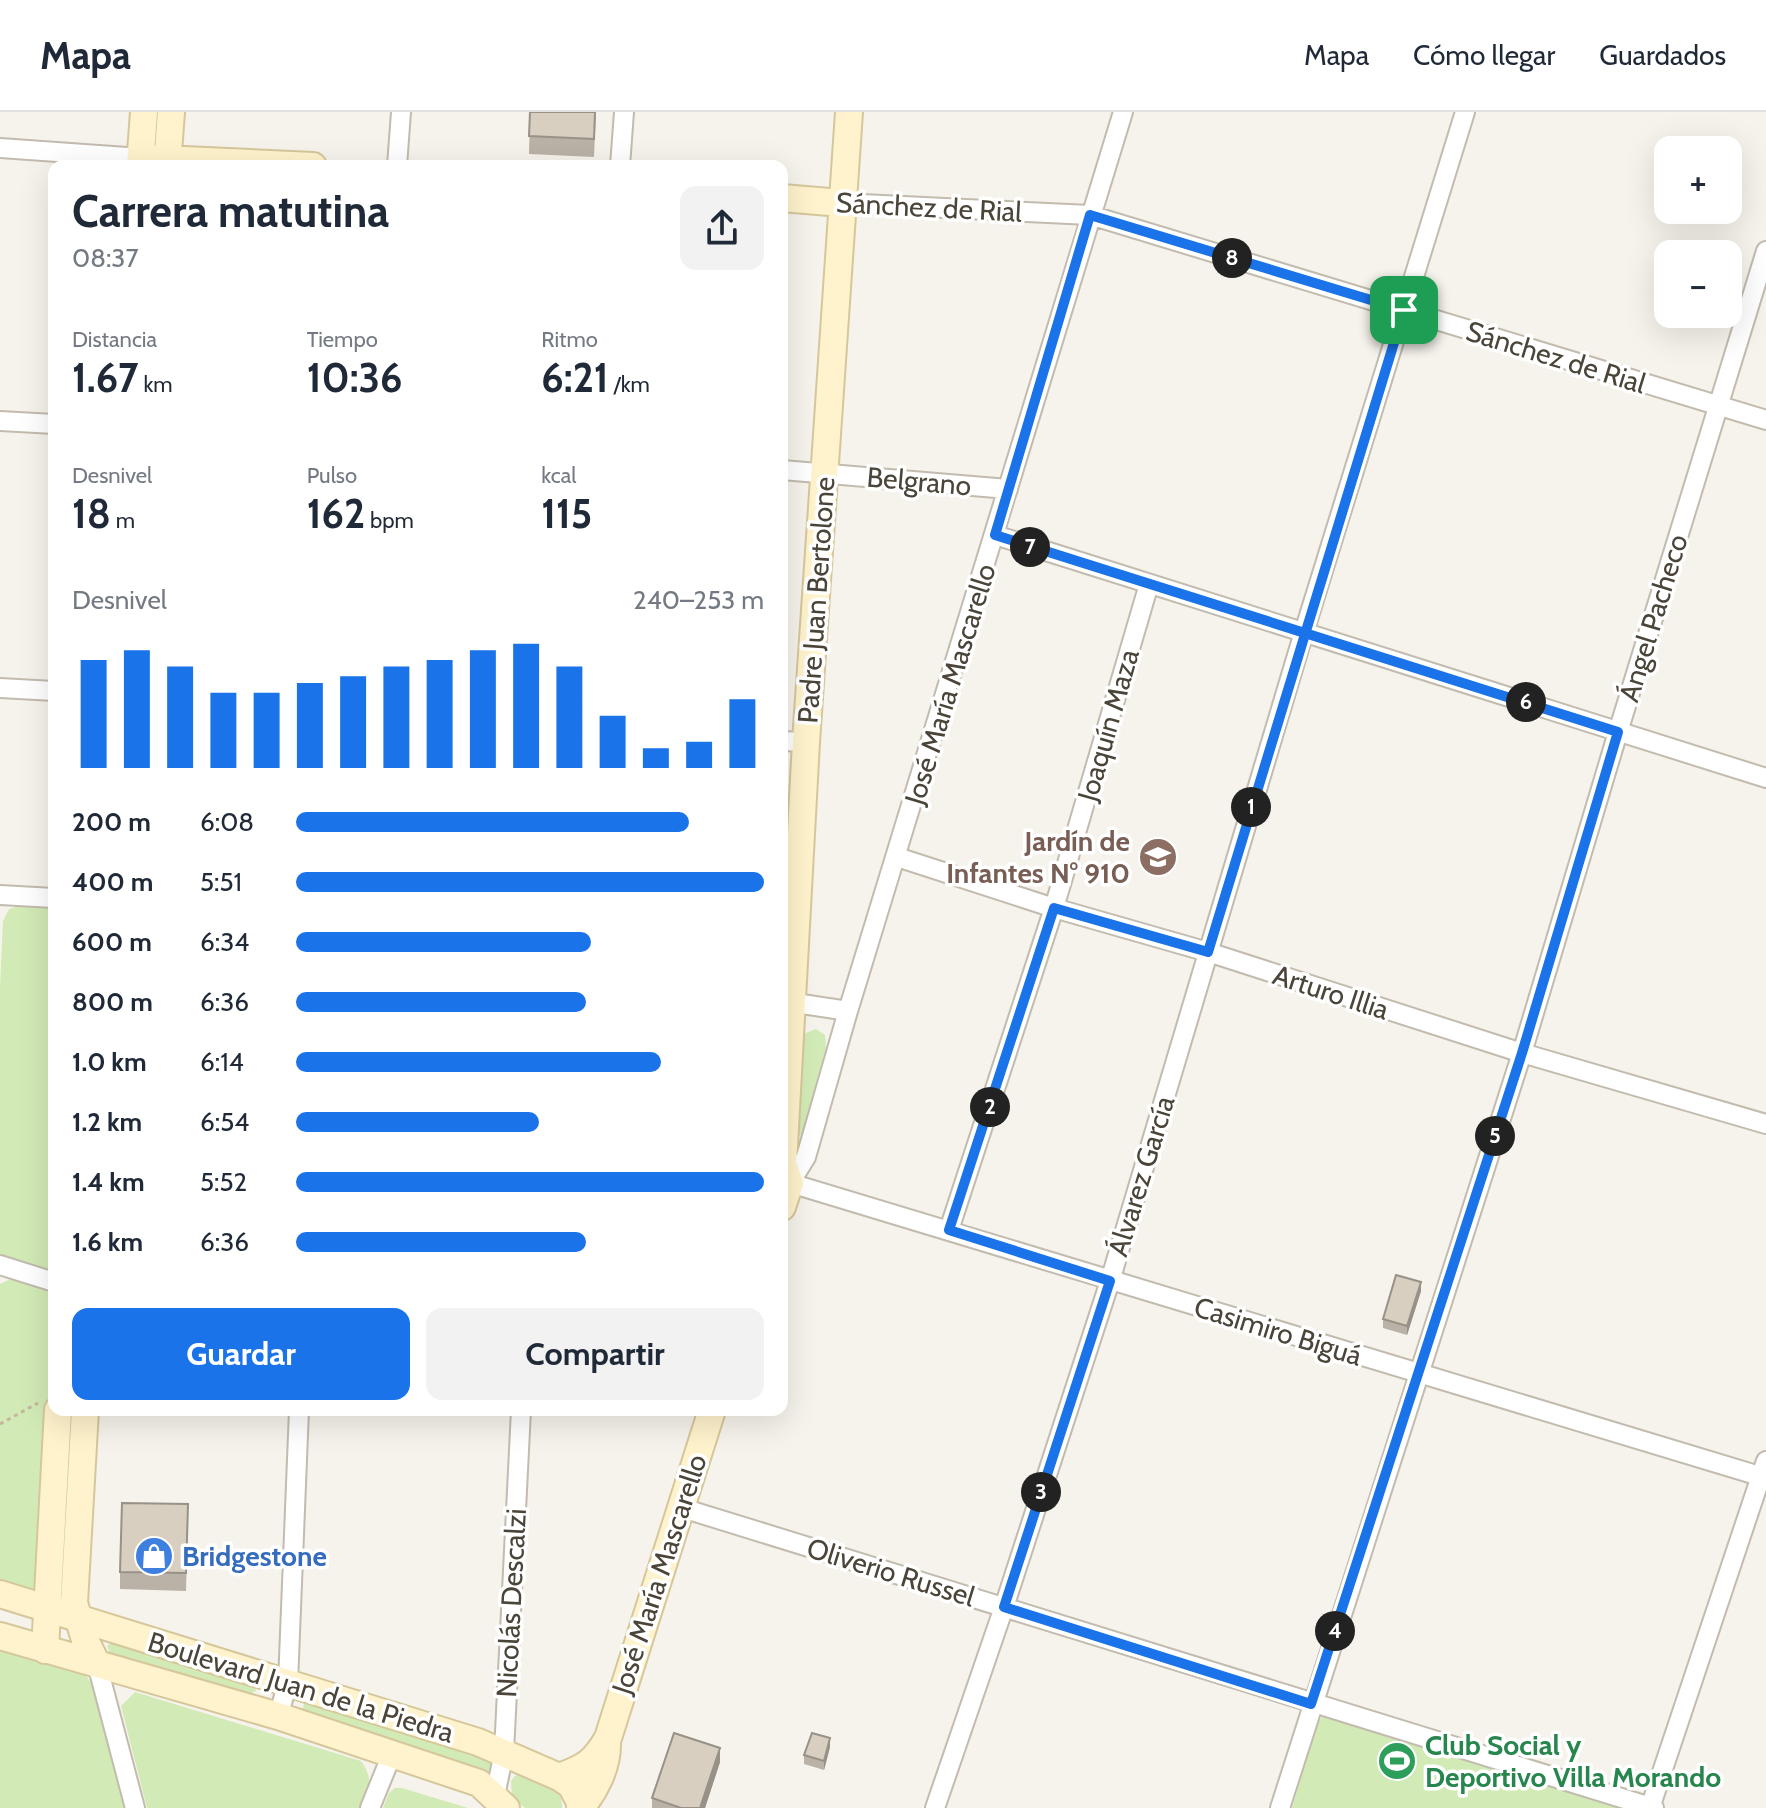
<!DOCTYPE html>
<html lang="es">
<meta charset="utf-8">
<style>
:root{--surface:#fff;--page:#f2f2f3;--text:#1f2937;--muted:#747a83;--line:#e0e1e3;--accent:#1a73e8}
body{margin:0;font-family:Cabin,sans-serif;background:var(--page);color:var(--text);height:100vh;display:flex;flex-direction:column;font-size:30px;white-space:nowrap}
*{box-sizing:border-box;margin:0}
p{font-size:26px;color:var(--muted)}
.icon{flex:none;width:44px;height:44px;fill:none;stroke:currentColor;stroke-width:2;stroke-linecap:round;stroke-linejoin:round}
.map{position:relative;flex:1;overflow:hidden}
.drawer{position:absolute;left:48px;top:48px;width:740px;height:1256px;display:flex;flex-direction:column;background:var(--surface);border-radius:16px;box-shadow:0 8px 32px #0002}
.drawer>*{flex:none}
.fabs{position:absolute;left:1654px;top:24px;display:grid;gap:16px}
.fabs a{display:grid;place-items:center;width:88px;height:88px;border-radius:16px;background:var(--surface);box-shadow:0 8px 32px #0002;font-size:40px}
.pin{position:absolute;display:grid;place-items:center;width:68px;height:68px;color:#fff;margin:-34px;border-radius:16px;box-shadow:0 4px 12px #0006}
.km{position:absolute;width:40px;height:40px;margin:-20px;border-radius:50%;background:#222;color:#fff;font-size:22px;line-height:40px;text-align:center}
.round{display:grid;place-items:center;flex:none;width:84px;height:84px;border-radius:16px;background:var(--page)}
.overview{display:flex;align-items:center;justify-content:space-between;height:136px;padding:0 24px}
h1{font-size:44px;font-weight:800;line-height:60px}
.stats{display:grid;grid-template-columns:repeat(3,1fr);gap:12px;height:136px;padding:8px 24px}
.stats div{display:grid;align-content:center}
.stats b{font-size:40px;font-weight:800}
.stats small{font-size:22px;font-weight:400}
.stats p{font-size:22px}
.chart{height:224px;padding:16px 24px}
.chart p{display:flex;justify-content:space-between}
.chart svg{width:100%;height:144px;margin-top:8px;stroke:var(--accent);stroke-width:6}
.primary-button{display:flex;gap:16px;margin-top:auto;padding:16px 24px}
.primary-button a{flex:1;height:92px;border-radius:16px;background:var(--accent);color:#fff;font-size:32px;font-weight:800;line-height:92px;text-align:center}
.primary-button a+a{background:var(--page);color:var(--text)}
ul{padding:0 24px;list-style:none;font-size:26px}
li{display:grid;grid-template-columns:128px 96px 1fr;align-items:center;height:60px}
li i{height:20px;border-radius:10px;background:var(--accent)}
header{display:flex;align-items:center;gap:48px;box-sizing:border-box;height:112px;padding:0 40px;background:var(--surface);border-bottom:2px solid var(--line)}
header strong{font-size:38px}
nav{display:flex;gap:44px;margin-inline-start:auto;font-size:28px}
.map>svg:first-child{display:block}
.green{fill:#d2eab5}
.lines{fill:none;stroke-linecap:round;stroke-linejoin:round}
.street-casing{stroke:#c2bbae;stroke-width:22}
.secondary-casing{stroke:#d6c79b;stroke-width:30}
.path{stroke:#c4b79f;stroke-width:3;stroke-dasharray:4 4;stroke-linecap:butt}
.street{stroke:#fff;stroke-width:18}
.secondary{stroke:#fff3cd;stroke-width:26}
.wall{fill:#bab2a6}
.shaded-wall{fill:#979187}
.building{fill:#d8cfc1;stroke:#979187;stroke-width:2}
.route-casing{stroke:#fff;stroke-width:16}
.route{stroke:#1a73e8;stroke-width:10}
.labels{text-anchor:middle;stroke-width:7;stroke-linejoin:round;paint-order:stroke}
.street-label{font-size:28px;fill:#4b4439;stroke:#fff}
.education-label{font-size:28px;font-weight:bold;fill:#785e54;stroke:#fff;text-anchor:end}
.shop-label{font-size:28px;font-weight:bold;fill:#366cbe;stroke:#fff;text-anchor:start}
.leisure-label{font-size:28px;font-weight:bold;fill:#27864d;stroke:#fff;text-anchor:start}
</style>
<header>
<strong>Mapa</strong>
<nav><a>Mapa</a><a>Cómo llegar</a><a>Guardados</a></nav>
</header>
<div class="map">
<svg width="1766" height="1696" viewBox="0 0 1766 1696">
<rect width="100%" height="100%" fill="#f6f3ec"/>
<path class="green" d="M 22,793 L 54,797 L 54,1158 L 52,1160 L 0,1144 L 0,876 L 3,809 L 9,797 Z
M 816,917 L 825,923 L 826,936 L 802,1022 L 798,1025 L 795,1020 L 800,933 L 806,921 Z
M 15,1165 C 59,1181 54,1180 54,1224 L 38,1475 L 31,1481 L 0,1471 L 0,1172 Z
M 115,1528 L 255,1573 L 256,1579 L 247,1583 L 111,1543 L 107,1534 Z
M 0,1536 L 81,1558 C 110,1587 118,1656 127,1696 L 0,1696 Z
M 135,1580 L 361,1649 C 374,1667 369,1676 363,1696 L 147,1696 L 121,1594 Z
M 305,1589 L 496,1644 L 495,1662 L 306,1603 L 302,1599 Z
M 1326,1601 L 1616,1690 L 1621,1696 L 1292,1696 L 1317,1611 Z
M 525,1660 C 543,1668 563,1674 562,1696 L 525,1696 L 512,1685 L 511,1669 L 515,1664 Z
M 395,1676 L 402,1676 L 468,1696 L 383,1696 L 389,1681 Z"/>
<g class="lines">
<g class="street-casing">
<path id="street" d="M 1123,0 L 848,899 L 806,1045 L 790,1071 L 1766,1366
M 0,36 L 141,46
M 397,54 L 401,0
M 620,54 L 624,0
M 841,91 L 1090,103 L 1766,308
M 0,309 L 54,312
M 782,358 L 1008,377
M 995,423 L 1766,666
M 0,576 L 54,579
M 782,629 L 806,630
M 897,745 L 1054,796 L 1208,840 L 1522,941 L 1766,1012
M 0,783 L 54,786
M 782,889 L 848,899
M 949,1118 L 1054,796 L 1149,472
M 0,1153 L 54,1170
M 679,1395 L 1654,1696
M 97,1552 L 135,1696
M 278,1604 L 288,1571 L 299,1298
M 495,1684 L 504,1640 L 521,1298
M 370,1696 L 392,1642
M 935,1696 L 1004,1495 L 1110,1169 L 1304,520 L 1465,0
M 1280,1696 L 1522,941 L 1618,620 L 1766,139
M 1650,1696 L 1766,1349"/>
</g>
<g class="secondary-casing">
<path id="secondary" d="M 141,46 L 313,54
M 140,54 L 144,0
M 167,54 L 171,0
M 782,86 L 841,91
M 782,1095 L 790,1071 L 783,1052 L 806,630 L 849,0
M 85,1298 L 74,1491 L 85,1528 L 97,1552
M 0,1482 L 478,1630 L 559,1665 L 571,1673 L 583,1696
M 0,1524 L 278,1604 L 479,1671 L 506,1696
M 45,1538 L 58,1298
M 559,1665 C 586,1655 594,1650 608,1626 L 712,1298
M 580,1696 C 595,1680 607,1655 607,1633"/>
</g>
<path class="path" d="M 0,1312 L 38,1291"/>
<use href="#street" class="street"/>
<use href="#secondary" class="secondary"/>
</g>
<path class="wall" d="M 530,0 L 596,0 L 594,45 L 529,42 Z
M 1421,1179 L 1407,1223 L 1383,1216 L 1383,1207 Z
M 188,1410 L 186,1479 L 120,1477 L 120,1460 Z
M 830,1635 L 824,1658 L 804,1652 L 804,1643 Z
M 720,1650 L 705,1696 L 652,1696 L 652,1686 Z"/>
<path class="shaded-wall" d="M 1421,1170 L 1421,1179 L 1407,1223 L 1407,1214 Z
M 830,1626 L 830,1635 L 824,1658 L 824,1649 Z
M 720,1636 L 720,1650 L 705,1696 L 700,1696 Z"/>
<path class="building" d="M 530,0 L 595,0 L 594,27 L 529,24 Z
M 1396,1163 L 1421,1170 L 1407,1214 L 1383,1207 Z
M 122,1391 L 188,1392 L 186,1461 L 120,1460 Z
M 674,1621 L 720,1636 L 700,1696 L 681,1696 L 652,1686 Z
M 812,1621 L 830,1626 L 824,1649 L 804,1643 Z"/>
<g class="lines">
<g class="route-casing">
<path id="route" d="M 1404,198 L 1208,840 L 1054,796 L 949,1118 L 1110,1169 L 1004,1495 L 1311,1592 L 1522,941 L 1618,620 L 995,423 L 1090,103 L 1404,198"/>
</g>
<use href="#route" class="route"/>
</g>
<defs>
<g id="school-disc" transform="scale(2)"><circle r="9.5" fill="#8d6e63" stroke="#fff"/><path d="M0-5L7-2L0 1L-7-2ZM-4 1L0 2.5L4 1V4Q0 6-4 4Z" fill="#fff"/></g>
<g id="shop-disc" transform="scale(2)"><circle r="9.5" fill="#3f7fe0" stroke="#fff"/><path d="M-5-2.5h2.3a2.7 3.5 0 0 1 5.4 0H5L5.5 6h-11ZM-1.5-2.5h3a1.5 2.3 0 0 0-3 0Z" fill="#fff"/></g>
<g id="stadium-disc" transform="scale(2)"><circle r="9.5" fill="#2e9e5b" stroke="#fff"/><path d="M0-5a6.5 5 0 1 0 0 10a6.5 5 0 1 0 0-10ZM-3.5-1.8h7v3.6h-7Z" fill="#fff"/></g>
</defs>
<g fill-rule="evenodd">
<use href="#school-disc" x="1158" y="745"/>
<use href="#shop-disc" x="154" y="1444"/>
<use href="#stadium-disc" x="1397" y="1649"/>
</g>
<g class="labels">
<g class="street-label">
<text transform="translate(929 95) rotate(3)" y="10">Sánchez de Rial</text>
<text transform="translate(1556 245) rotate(17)" y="10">Sánchez de Rial</text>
<text transform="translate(919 369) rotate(5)" y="10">Belgrano</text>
<text transform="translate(816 488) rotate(-86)" y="10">Padre Juan Bertolone</text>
<text transform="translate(1653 506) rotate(-73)" y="10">Ángel Pacheco</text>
<text transform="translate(950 572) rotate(-73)" y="10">José María Mascarello</text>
<text transform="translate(1108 613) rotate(-74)" y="10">Joaquín Maza</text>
<text transform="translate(1331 880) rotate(18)" y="10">Arturo Illia</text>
<text transform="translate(1141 1064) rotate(-73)" y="10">Álvarez García</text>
<text transform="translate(1278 1219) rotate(17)" y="10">Casimiro Biguá</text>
<text transform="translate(891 1460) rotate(17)" y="10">Oliverio Russel</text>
<text transform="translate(659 1462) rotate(-72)" y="10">José María Mascarello</text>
<text transform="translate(511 1491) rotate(-87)" y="10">Nicolás Descalzi</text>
<text transform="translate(301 1575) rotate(17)" y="10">Boulevard Juan de la Piedra</text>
</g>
<g class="education-label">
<text x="1130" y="739">Jardín de<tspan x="1130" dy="32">Infantes N° 910</tspan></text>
</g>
<g class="shop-label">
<text x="182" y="1454">Bridgestone</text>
</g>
<g class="leisure-label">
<text x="1425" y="1643">Club Social y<tspan x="1425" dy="32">Deportivo Villa Morando</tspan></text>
</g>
</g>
</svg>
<div class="fabs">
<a>+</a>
<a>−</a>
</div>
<div class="pin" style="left:1404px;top:198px;background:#1e9e55"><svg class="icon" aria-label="arrive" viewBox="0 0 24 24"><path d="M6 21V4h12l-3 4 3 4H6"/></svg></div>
<b class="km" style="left:1251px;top:695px">1</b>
<b class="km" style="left:990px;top:995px">2</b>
<b class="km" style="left:1041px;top:1380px">3</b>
<b class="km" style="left:1335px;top:1519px">4</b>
<b class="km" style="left:1495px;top:1024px">5</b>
<b class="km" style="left:1526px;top:590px">6</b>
<b class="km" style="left:1030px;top:435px">7</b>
<b class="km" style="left:1232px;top:146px">8</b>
<section class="drawer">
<div class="overview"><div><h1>Carrera matutina</h1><p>08:37</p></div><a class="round"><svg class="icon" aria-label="share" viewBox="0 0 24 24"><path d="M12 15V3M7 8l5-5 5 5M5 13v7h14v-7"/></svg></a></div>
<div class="stats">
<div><p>Distancia</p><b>1.67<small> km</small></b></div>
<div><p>Tiempo</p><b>10:36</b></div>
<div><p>Ritmo</p><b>6:21<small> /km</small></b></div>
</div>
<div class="stats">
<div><p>Desnivel</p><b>18<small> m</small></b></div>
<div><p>Pulso</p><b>162<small> bpm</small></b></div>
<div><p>kcal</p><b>115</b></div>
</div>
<div class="chart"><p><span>Desnivel</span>240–253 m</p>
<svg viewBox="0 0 160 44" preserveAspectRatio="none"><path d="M5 44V11M15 44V8M25 44V13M35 44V21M45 44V21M55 44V18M65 44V16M75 44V13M85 44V11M95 44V8M105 44V6M115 44V13M125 44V28M135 44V38M145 44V36M155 44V23"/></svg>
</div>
<ul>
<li><b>200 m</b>6:08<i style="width:84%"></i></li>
<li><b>400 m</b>5:51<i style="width:100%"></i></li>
<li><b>600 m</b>6:34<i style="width:63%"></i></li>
<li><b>800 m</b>6:36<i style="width:62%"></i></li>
<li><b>1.0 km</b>6:14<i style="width:78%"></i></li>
<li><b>1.2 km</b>6:54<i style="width:52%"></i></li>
<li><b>1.4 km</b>5:52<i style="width:100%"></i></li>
<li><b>1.6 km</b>6:36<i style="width:62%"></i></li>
</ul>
<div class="primary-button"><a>Guardar</a><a>Compartir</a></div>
</section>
</div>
